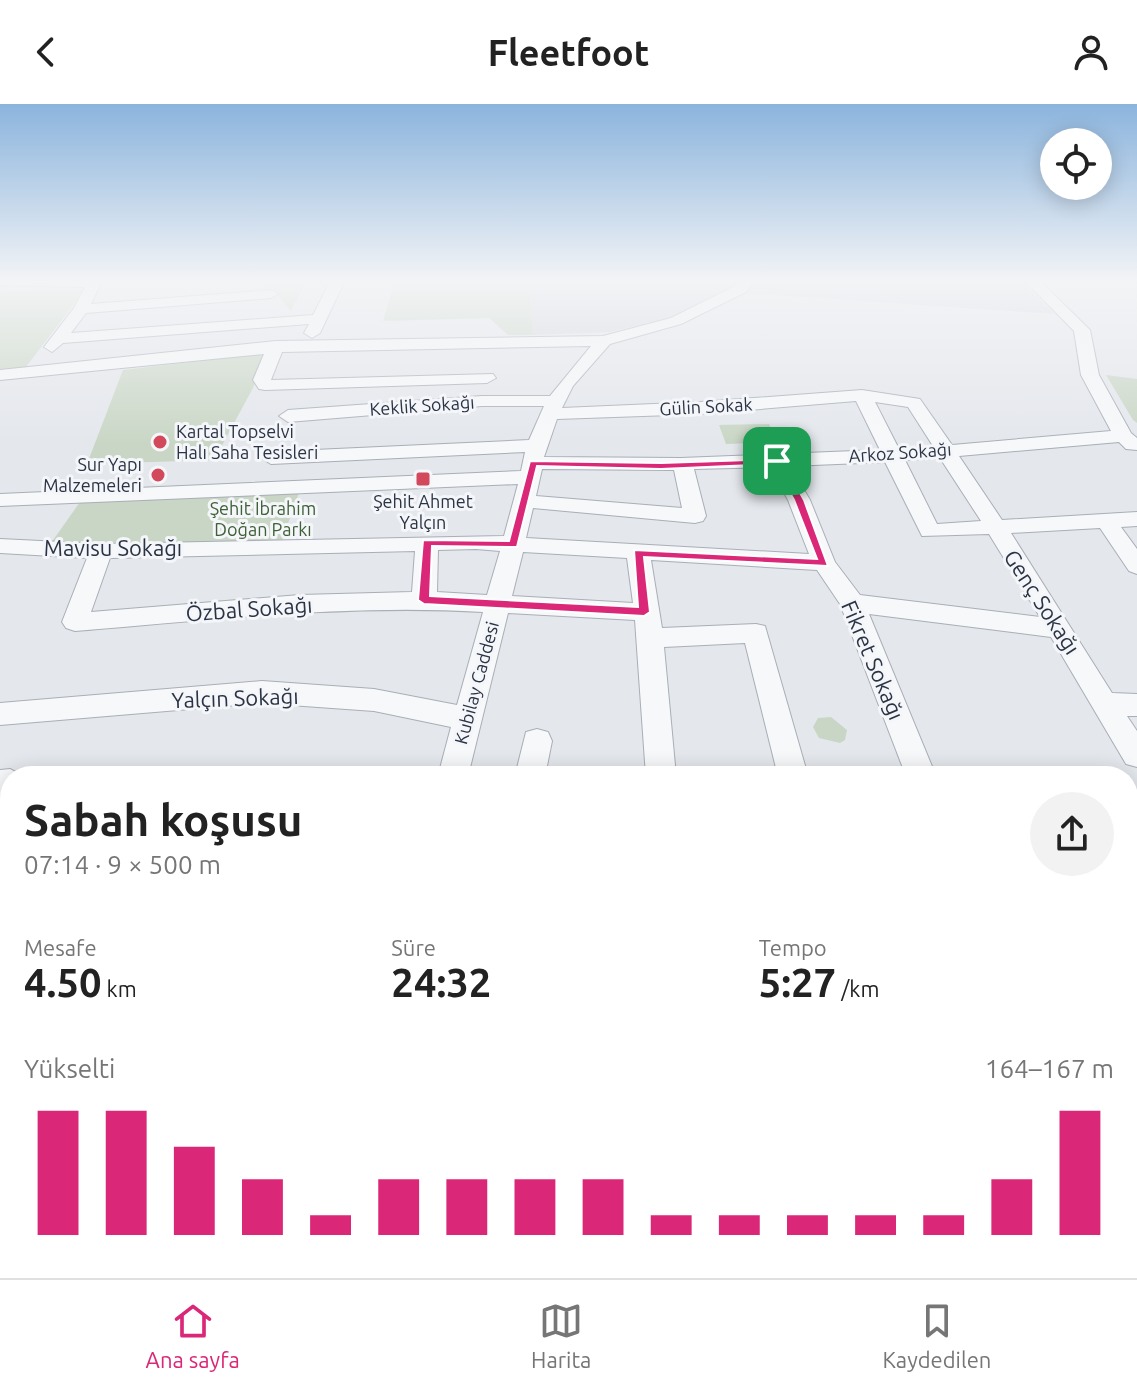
<!DOCTYPE html>
<html lang="tr">
<meta charset="utf-8">
<style>
:root{--surface:#fff;--page:#f2f2f2;--text:#222;--muted:#767676;--line:#e0e0e0;--accent:#db2777}
body{margin:0;font-family:Ubuntu,sans-serif;background:var(--page);color:var(--text);height:100vh;display:flex;flex-direction:column;font-size:30px;white-space:nowrap}
*{box-sizing:border-box;margin:0}
p{font-size:26px;color:var(--muted)}
.icon{flex:none;width:44px;height:44px;fill:none;stroke:currentColor;stroke-width:2;stroke-linecap:round;stroke-linejoin:round}
.map{position:relative;flex:1;overflow:hidden}
.side{position:absolute;left:0px;top:662px;width:1138px;height:512px;display:flex;flex-direction:column;background:var(--surface);border-radius:32px 32px 0 0;box-shadow:0 4px 20px #0003}
.side>*{flex:none}
.fabs{position:absolute;left:1040px;top:24px;display:grid;gap:16px}
.fabs a{display:grid;place-items:center;width:72px;height:72px;border-radius:50%;background:var(--surface);box-shadow:0 4px 20px #0003;font-size:40px}
.pin{position:absolute;display:grid;place-items:center;width:68px;height:68px;color:#fff;margin:-34px;border-radius:16px;box-shadow:0 4px 12px #0006}
.round{display:grid;place-items:center;flex:none;width:84px;height:84px;border-radius:42px;background:var(--page)}
.headline{display:flex;align-items:center;justify-content:space-between;height:136px;padding:0 24px}
h1{font-size:44px;font-weight:700;line-height:60px}
.figures{display:grid;grid-template-columns:repeat(3,1fr);gap:12px;height:136px;padding:8px 24px}
.figures div{display:grid;align-content:center}
.figures b{font-size:40px;font-weight:700}
.figures small{font-size:22px;font-weight:400}
.figures p{font-size:22px}
.chart{height:224px;padding:16px 24px}
.chart p{display:flex;justify-content:space-between}
.chart svg{width:100%;height:144px;margin-top:8px;stroke:var(--accent);stroke-width:6}
header{display:flex;justify-content:space-between;align-items:center;height:104px;padding:0 24px;background:var(--surface);font-size:36px;font-weight:700}
.tab-bar{display:flex;justify-content:space-around;align-items:center;height:112px;border-top:2px solid var(--line);background:var(--surface);font-size:22px;color:var(--muted)}
.tab-bar a{display:grid;justify-items:center;gap:4px}
.tab-bar .on{color:var(--accent)}
.map>svg:first-child{display:block}
.built{fill:#d2d6de}
.green{fill:#c9d6c5}
.lines{fill:none;stroke-linecap:round;stroke-linejoin:round}
.minor-casing{stroke:#a9aeb7;stroke-width:2}
.minor{fill:#f7f8fa;fill-rule:evenodd}
.route{fill:#db2777;stroke:#fff;stroke-width:2;fill-rule:evenodd}
.poi-dot{fill:#d1495b;stroke:#f4f6f9;stroke-width:3}
.labels{text-anchor:middle;stroke-width:6;stroke-linejoin:round;paint-order:stroke}
.far-street-label{font-size:18px;fill:#2b3445;stroke:#f4f6f9}
.far-poi-label{font-size:18px;fill:#2b3445;stroke:#f4f6f9;text-anchor:start}
.far-park-label{font-size:18px;fill:#3f6138;stroke:#f4f6f9}
.street-label{font-size:22px;fill:#2b3445;stroke:#f4f6f9}
</style>
<header><svg class="icon" aria-label="back" viewBox="0 0 24 24"><path d="M15 5l-7 7 7 7"/></svg>Fleetfoot<svg class="icon" aria-label="person" viewBox="0 0 24 24"><circle cx="12" cy="8" r="4"/><path d="M4 21q1-7 8-7t8 7"/></svg></header>
<div class="map">
<svg width="1137" height="1174" viewBox="0 0 1137 1174">
<rect width="100%" height="100%" fill="#e4e7ec"/>
<path class="built" d="M 529,176 L 1019,176 L 1055,210 L 729,188 L 669,214 L 610,228 L 533,231 Z"/>
<path class="green" d="M 265,176 L 307,176 L 291,207 Z
M 395,176 L 529,176 L 533,231 L 508,231 L 489,214 L 383,217 Z
M 88,182 L 25,264 L 0,265 L 0,187 Z
M 267,249 L 253,284 L 214,356 L 87,360 L 123,266 Z
M 1106,271 L 1137,275 L 1137,319 L 1133,316 Z
M 769,320 L 778,338 L 726,340 L 719,321 Z
M 299,389 L 281,439 L 51,439 L 80,398 Z
M 831,613 L 847,626 L 845,636 L 840,639 L 819,634 L 813,623 L 818,614 Z"/>
<g class="lines">
<g class="minor-casing">
<path id="minor" d="M 0,176 L 99,176 L 101,179 L 91,200 L 271,186 L 278,190 L 271,194 L 86,209 L 71,229 L 313,211 L 331,176 L 345,176 L 320,229 L 312,234 L 304,229 L 309,220 L 63,239 L 52,248 L 44,243 L 74,204 L 85,183 L 0,181 Z
M 739,176 L 753,176 L 746,188 L 681,220 L 610,240 L 573,282 L 562,304 L 700,298 L 862,286 L 920,295 L 952,341 L 1111,327 L 1081,271 L 1074,227 L 1024,176 L 1039,176 L 1090,226 L 1099,271 L 1131,329 L 1137,334 L 1137,346 L 1126,345 L 1119,338 L 959,352 L 1002,416 L 1137,408 L 1137,422 L 1121,423 L 1137,445 L 1137,470 L 1129,467 L 1100,424 L 1011,429 L 1112,589 L 1137,590 L 1137,612 L 1127,612 L 1137,627 L 1137,663 L 1126,660 L 1051,533 L 869,510 L 936,672 L 906,672 L 840,500 L 817,466 L 651,456 L 662,524 L 756,520 L 765,522 L 808,672 L 778,672 L 745,539 L 664,543 L 676,672 L 646,672 L 635,516 L 508,509 L 468,672 L 438,672 L 451,623 L 374,607 L 262,599 L 0,621 L 0,599 L 262,577 L 374,585 L 457,601 L 483,508 C 347,500 211,516 75,527 L 66,524 L 62,518 L 87,454 L 0,449 L 0,435 L 101,440 L 504,432 L 518,380 L 0,402 L 0,390 L 521,367 L 525,348 L 271,360 L 261,354 L 271,348 L 529,336 L 544,302 L 482,302 L 288,318 L 279,312 L 288,306 L 482,292 L 550,292 L 591,242 L 282,248 L 271,276 L 493,270 L 496,274 L 487,279 L 265,286 L 259,285 L 253,276 L 264,250 L 0,276 L 0,266 L 276,237 L 603,232 L 671,214 L 735,182 ZM 856,297 L 880,346 L 681,354 L 544,353 L 557,315 L 700,310 ZM 875,298 L 908,303 L 933,342 L 899,345 ZM 940,354 L 981,417 L 937,420 L 905,356 ZM 885,358 L 922,432 L 989,430 L 1040,513 L 860,491 L 835,458 L 810,396 L 790,362 ZM 770,363 L 788,396 L 809,450 L 526,434 L 533,404 L 695,419 L 703,417 L 706,412 L 694,365 ZM 542,365 L 674,366 L 682,404 L 536,392 ZM 476,445 L 500,447 L 487,491 L 437,488 L 438,446 ZM 415,447 L 412,488 L 300,491 L 91,508 L 110,454 ZM 523,448 L 627,454 L 633,499 L 512,492 Z
M 537,625 L 548,628 L 552,637 L 545,672 L 515,672 L 526,628 Z
M 10,665 L 23,672 L 10,672 L 10,691 L 0,692 L 0,666 Z
M 0,797 L 10,797 L 10,833 L 0,833 Z
M 1137,872 L 1137,910 L 1128,911 L 1128,873 Z
M 1128,919 L 1137,923 L 1137,976 L 1128,973 Z
M 0,994 L 10,994 L 10,1104 L 0,1109 Z
M 158,1164 L 206,1164 L 205,1174 L 157,1174 Z
M 327,1164 L 375,1164 L 374,1174 L 326,1174 Z
M 434,1164 L 482,1164 L 481,1174 L 433,1174 Z
M 541,1164 L 589,1164 L 590,1174 L 542,1174 Z
M 705,1164 L 753,1164 L 755,1174 L 707,1174 Z
M 953,1164 L 1001,1164 L 1005,1174 L 957,1174 Z"/>
</g>
<use href="#minor" class="minor"/>
</g>
<linearGradient id="sky" x2="0" y2="1"><stop stop-color="#8bb4dd"/><stop offset="0.52" stop-color="#f3f4f6"/><stop offset="1" stop-color="#f3f4f6" stop-opacity="0"/></linearGradient>
<rect width="1137" height="340" fill="url(#sky)"/>
<path class="route" d="M 781,355 L 804,396 L 828,462 L 644,453 L 650,508 L 644,512 L 424,500 L 418,496 L 423,436 L 509,437 L 530,357 L 661,359 ZM 774,360 L 794,396 L 817,455 L 634,446 L 638,503 L 430,492 L 432,442 L 517,443 L 537,362 L 661,365 Z"/>
<g class="poi-dot">
<circle cx="160" cy="338" r="8"/>
<circle cx="158" cy="371" r="8"/>
<rect x="415" y="367" width="16" height="16" rx="4"/>
</g>
<g class="labels">
<g class="far-street-label">
<text transform="translate(422 302) rotate(-4)" y="6">Keklik Sokağı</text>
<text transform="translate(706 303) rotate(-3)" y="6">Gülin Sokak</text>
<text transform="translate(900 349) rotate(-4)" y="6">Arkoz Sokağı</text>
<text transform="translate(477 579) rotate(-75)" y="6">Kubilay Caddesi</text>
</g>
<g class="far-poi-label">
<text x="176" y="334">Kartal Topselvi<tspan x="176" dy="21">Halı Saha Tesisleri</tspan></text>
<text x="142" y="367" text-anchor="end">Sur Yapı<tspan x="142" dy="21">Malzemeleri</tspan></text>
<text x="423" y="404" text-anchor="middle">Şehit Ahmet<tspan x="423" dy="21">Yalçın</tspan></text>
</g>
<g class="far-park-label">
<text x="263" y="411">Şehit İbrahim<tspan x="263" dy="21">Doğan Parkı</tspan></text>
</g>
<g class="street-label">
<text x="113" y="452">Mavisu Sokağı</text>
<text transform="translate(1042 498) rotate(57)" y="8">Genç Sokağı</text>
<text transform="translate(249 505) rotate(-4)" y="8">Özbal Sokağı</text>
<text transform="translate(873 556) rotate(67)" y="8">Fikret Sokağı</text>
<text transform="translate(235 594) rotate(-2)" y="8">Yalçın Sokağı</text>
</g>
</g>
</svg>
<div class="fabs">
<a><svg class="icon" aria-label="locate" viewBox="0 0 24 24"><circle cx="12" cy="12" r="6"/><path d="M12 2v4M12 18v4M2 12h4M18 12h4"/></svg></a>
</div>
<div class="pin" style="left:777px;top:357px;background:#1e9e55"><svg class="icon" aria-label="arrive" viewBox="0 0 24 24"><path d="M6 21V4h12l-3 4 3 4H6"/></svg></div>
<section class="side">
<div class="headline"><div><h1>Sabah koşusu</h1><p>07:14 · 9 × 500 m</p></div><a class="round"><svg class="icon" aria-label="share" viewBox="0 0 24 24"><path d="M12 15V3M7 8l5-5 5 5M5 13v7h14v-7"/></svg></a></div>
<div class="figures">
<div><p>Mesafe</p><b>4.50<small> km</small></b></div>
<div><p>Süre</p><b>24:32</b></div>
<div><p>Tempo</p><b>5:27<small> /km</small></b></div>
</div>
<div class="chart"><p><span>Yükselti</span>164–167 m</p>
<svg viewBox="0 0 160 44" preserveAspectRatio="none"><path d="M5 44V6M15 44V6M25 44V17M35 44V27M45 44V38M55 44V27M65 44V27M75 44V27M85 44V27M95 44V38M105 44V38M115 44V38M125 44V38M135 44V38M145 44V27M155 44V6"/></svg>
</div>
</section>
</div>
<nav class="tab-bar">
<a class="on"><svg class="icon" aria-label="home" viewBox="0 0 24 24"><path d="M3 11l9-7 9 7M6 9v11h12V9"/></svg>Ana sayfa</a>
<a><svg class="icon" aria-label="map" viewBox="0 0 24 24"><path d="M3 6l6-2 6 2 6-2v14l-6 2-6-2-6 2zM9 4v14M15 6v14"/></svg>Harita</a>
<a><svg class="icon" aria-label="saved" viewBox="0 0 24 24"><path d="M7 4h10v16l-5-4-5 4z"/></svg>Kaydedilen</a>
</nav>
